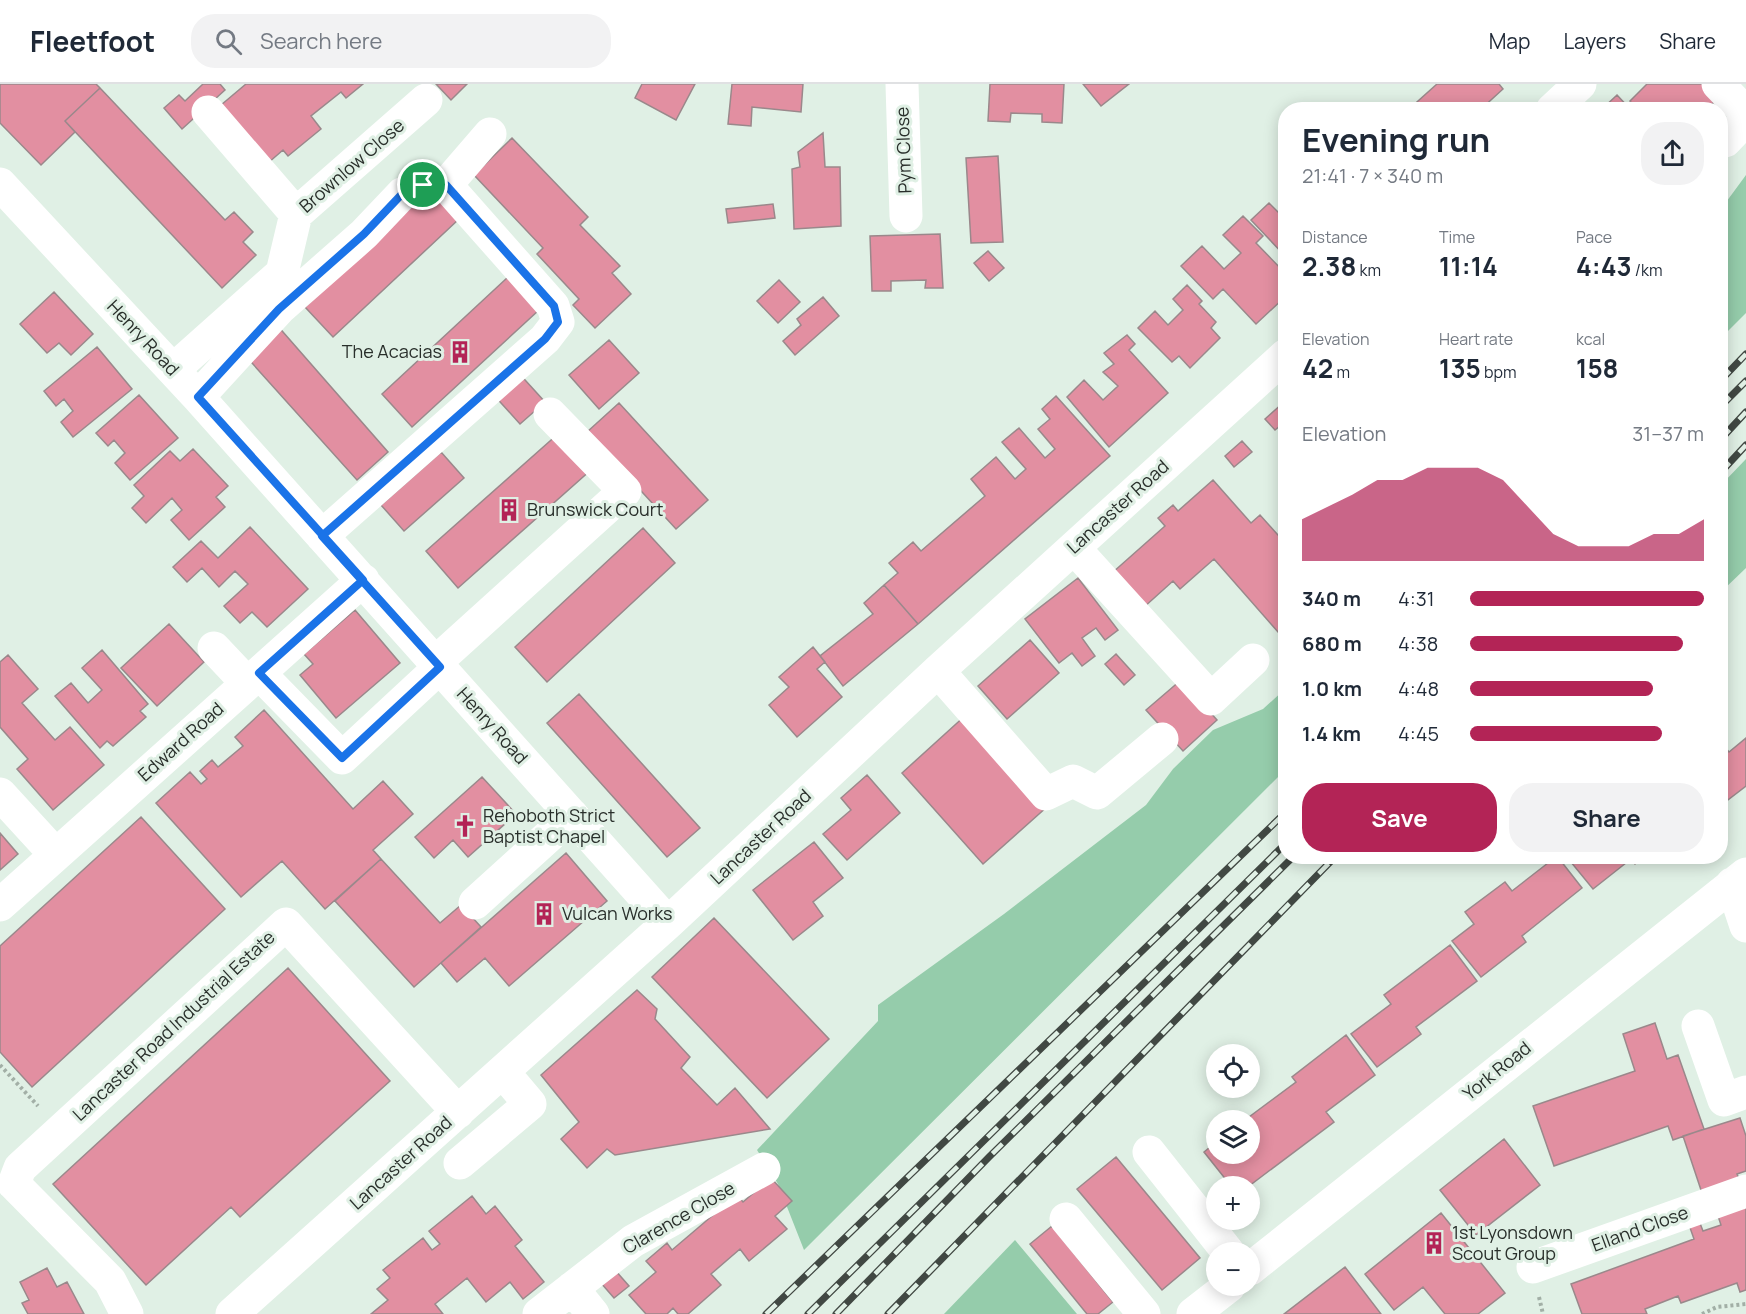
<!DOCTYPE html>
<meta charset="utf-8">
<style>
:root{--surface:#fff;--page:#f2f2f3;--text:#1f2937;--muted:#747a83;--line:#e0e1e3;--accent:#b32456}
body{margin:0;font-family:Manrope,sans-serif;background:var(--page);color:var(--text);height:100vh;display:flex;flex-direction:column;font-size:22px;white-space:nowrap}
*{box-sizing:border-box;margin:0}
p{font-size:20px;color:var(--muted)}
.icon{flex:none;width:33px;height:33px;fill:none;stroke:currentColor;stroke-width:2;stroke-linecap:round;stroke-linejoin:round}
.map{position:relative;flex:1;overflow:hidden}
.sheet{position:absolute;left:1278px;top:18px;width:450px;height:762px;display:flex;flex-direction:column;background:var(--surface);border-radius:24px;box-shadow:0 3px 15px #0003}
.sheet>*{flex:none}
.fabs{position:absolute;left:1206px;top:960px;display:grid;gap:12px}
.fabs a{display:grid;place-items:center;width:54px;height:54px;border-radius:50%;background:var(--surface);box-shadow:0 3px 15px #0003;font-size:30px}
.pin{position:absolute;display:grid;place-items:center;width:51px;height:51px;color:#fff;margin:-26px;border:3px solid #fff;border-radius:50%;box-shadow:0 2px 6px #0007}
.round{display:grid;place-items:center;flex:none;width:63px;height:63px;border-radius:24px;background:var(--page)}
.summary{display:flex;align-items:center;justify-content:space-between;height:102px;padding:0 24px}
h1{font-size:33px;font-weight:700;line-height:45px}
.figures{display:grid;grid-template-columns:repeat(3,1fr);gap:9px;height:102px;padding:6px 24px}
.figures div{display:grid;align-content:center}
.figures b{font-size:26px;font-weight:700}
.figures small{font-size:16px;font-weight:400}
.figures p{font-size:16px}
.chart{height:168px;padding:12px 24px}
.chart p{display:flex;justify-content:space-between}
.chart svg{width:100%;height:108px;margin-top:6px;fill:var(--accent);opacity:.7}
.button{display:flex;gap:12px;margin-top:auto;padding:12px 24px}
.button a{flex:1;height:69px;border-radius:24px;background:var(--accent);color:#fff;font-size:24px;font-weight:700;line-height:69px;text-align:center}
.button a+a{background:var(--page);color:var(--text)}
ul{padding:0 24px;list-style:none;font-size:20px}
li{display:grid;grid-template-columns:96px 72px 1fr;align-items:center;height:45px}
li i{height:15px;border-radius:8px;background:var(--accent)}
header{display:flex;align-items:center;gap:36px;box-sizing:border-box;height:84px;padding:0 30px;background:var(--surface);border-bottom:2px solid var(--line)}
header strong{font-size:28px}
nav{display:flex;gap:33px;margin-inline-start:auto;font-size:21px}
.search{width:420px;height:54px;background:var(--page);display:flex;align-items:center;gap:15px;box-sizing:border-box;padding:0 21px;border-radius:24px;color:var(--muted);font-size:22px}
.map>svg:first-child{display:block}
.green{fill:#95ccab}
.building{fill:#e28fa1;stroke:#9a888b;stroke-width:1.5}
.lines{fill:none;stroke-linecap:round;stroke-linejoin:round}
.path{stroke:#a2afa6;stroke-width:4;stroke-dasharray:3 3;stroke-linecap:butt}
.minor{stroke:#fff;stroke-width:33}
.rail-casing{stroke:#414843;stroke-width:7}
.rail{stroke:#e0f0e5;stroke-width:4.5;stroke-dasharray:14;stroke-linecap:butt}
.route-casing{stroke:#fff;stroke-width:12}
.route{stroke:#1a73e8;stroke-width:8}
.labels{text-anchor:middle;stroke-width:6;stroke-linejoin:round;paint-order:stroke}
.street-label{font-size:18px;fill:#292f2b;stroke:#e0f0e5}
.poi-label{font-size:18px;fill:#292f2b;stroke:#e0f0e5;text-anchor:start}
</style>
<header>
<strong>Fleetfoot</strong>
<div class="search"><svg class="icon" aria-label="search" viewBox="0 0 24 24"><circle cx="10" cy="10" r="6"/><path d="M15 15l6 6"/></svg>Search here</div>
<nav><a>Map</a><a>Layers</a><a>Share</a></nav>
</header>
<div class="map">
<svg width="1746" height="1230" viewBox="0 0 1746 1230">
<rect width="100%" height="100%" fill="#e0f0e5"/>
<path class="green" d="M 1746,91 L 1746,229 L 1721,254 L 1721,125 Z
M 1746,375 L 1746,484 L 1721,508 L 1721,401 Z
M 1285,605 L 1285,686 L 804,1166 L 778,1100 L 757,1066 L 878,937 L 878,921 L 1004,830 L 1146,721 L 1173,685 L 1213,646 L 1263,625 Z
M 1015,1156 L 1077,1230 L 944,1230 Z"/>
<path class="building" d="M 0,0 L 96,0 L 100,4 L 65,37 L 75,48 L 41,81 L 0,39 Z
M 203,0 L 220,0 L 225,6 L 182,45 L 164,24 L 179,11 L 185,17 Z
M 246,0 L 363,0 L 346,14 L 341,8 L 311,32 L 321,45 L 288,72 L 283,66 L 268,79 L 221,21 Z
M 436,0 L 467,0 L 451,16 Z
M 642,0 L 695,0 L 676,36 L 635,14 Z
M 732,0 L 803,0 L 801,28 L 752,23 L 751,42 L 728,40 Z
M 990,0 L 1064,0 L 1062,39 L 1042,38 L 1042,30 L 1011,29 L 1010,38 L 988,37 Z
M 1083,0 L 1129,0 L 1101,22 Z
M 1437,0 L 1499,0 L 1503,5 L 1480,26 L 1408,26 Z
M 1647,0 L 1711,0 L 1722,10 L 1706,26 L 1638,26 L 1630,17 Z
M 100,4 L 225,136 L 234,128 L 253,148 L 243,158 L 256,171 L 222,204 L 65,37 Z
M 1617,11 L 1631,26 L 1601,26 Z
M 823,49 L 825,83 L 840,83 L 841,142 L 794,145 L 792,85 L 800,83 L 798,68 Z
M 512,54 L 588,133 L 580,141 L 620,182 L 612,189 L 631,210 L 595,244 L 573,221 L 579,215 L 537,170 L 543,164 L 474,91 Z
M 998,72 L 1003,158 L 971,159 L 966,74 Z
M 430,105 L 459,135 L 333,253 L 305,223 Z
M 1269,119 L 1286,136 L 1286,173 L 1251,136 Z
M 773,120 L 775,134 L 728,139 L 726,125 Z
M 1243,132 L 1263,152 L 1256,159 L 1286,190 L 1286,212 L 1256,240 L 1223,205 L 1213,215 L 1181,182 L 1202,162 L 1224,185 L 1241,169 L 1223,151 Z
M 940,150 L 943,204 L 925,204 L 926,196 L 891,197 L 891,207 L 872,207 L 870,152 Z
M 988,167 L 1004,184 L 989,197 L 974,179 Z
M 508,193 L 539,226 L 412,343 L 382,310 Z
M 779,196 L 800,218 L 778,239 L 757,217 Z
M 1187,201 L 1202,217 L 1199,220 L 1216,238 L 1211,244 L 1220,254 L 1190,284 L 1179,272 L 1172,278 L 1138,244 L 1155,227 L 1168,241 L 1183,226 L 1173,215 Z
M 54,208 L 93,250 L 71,271 L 59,259 L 47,269 L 20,240 Z
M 823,213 L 839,232 L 795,271 L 783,257 L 801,241 L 797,235 Z
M 276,240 L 388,368 L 357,396 L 243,269 Z
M 1127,251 L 1135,260 L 1129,266 L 1168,309 L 1109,363 L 1067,313 L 1084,296 L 1103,316 L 1118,302 L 1103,288 L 1114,280 L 1104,269 Z
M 609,256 L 639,289 L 599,325 L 569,291 Z
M 97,263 L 132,305 L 73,353 L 61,338 L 73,327 L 64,315 L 56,322 L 44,307 Z
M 516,286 L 545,318 L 520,340 L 492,309 Z
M 139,311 L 178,354 L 130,396 L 115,379 L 125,369 L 114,356 L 108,362 L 96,349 Z
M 1056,312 L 1110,372 L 918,540 L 884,501 L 898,489 L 889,479 L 913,458 L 921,467 L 985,412 L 971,395 L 996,373 L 1015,395 L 1026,385 L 1002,358 L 1019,344 L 1045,374 L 1055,365 L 1038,345 L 1050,335 L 1042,325 Z
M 619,319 L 708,416 L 676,445 L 587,348 Z
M 1283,319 L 1286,337 L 1275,346 L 1265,335 Z
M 559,349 L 592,385 L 458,504 L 426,467 Z
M 1242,357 L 1252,368 L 1234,383 L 1225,372 Z
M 193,365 L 228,402 L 216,413 L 225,423 L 189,456 L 171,436 L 182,426 L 172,414 L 146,439 L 132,424 L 144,412 L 134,401 L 170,367 L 180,377 Z
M 441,368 L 464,394 L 404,447 L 381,421 Z
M 1213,396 L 1251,439 L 1260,431 L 1286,460 L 1286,557 L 1214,475 L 1180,505 L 1173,497 L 1143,524 L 1112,489 L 1165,442 L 1158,434 L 1173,421 L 1178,427 Z
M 250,443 L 308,505 L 267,543 L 252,528 L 240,539 L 224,522 L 248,500 L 235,487 L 219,503 L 202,484 L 187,498 L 173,483 L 201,457 L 218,474 Z
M 643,444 L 675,479 L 547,598 L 515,563 Z
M 1078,494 L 1118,546 L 1105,556 L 1096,544 L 1082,554 L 1095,572 L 1082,582 L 1072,569 L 1059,579 L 1025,535 Z
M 884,501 L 918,540 L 843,602 L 820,572 L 873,530 L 864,519 Z
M 355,526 L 400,579 L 336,634 L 300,591 L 313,580 L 304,570 Z
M 169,540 L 204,578 L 157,622 L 121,584 Z
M 1030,556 L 1059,589 L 1007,635 L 978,602 Z
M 813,563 L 825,578 L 817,585 L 842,613 L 797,653 L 769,621 L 789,603 L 779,593 Z
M 102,566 L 148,620 L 140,627 L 146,633 L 113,662 L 107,657 L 100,664 L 55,612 L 71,599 L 88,619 L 102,606 L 82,584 Z
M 1116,570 L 1135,591 L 1124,601 L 1105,580 Z
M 8,571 L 38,605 L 22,619 L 55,656 L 70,643 L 104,681 L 53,726 L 17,685 L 28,675 L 0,643 L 0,578 Z
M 1181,596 L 1217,636 L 1183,667 L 1146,626 Z
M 579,610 L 700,744 L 667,773 L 547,639 Z
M 264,626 L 353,725 L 383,697 L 413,730 L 373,766 L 381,775 L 325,825 L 282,777 L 241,813 L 156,719 L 190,688 L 201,700 L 207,695 L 200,687 L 212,676 L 218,683 L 243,662 L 235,653 Z
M 967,630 L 1048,722 L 983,780 L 902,689 Z
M 1746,654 L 1746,702 L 1720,722 L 1720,665 L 1724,662 L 1729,668 Z
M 867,691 L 900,729 L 847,776 L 823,750 L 851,726 L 841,714 Z
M 482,693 L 516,730 L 468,773 L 453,756 L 434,774 L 415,753 Z
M 141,733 L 225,825 L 32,1003 L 0,968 L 0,862 Z
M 0,749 L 18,770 L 0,786 Z
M 814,758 L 843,794 L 813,818 L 823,832 L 793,856 L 753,806 Z
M 566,769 L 607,817 L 509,902 L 485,874 L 457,898 L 441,879 Z
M 1557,772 L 1582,804 L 1522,852 L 1526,858 L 1481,893 L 1452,857 L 1474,840 L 1465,828 L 1505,798 L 1512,807 Z
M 1566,772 L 1644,772 L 1635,780 L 1631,775 L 1593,805 Z
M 381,775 L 440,839 L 461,821 L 481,843 L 414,903 L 335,817 Z
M 714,834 L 829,955 L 767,1014 L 652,893 Z
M 1450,861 L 1477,897 L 1416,943 L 1421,950 L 1377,983 L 1351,950 L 1391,920 L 1384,911 Z
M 288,884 L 390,997 L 240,1133 L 231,1123 L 146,1201 L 53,1100 Z
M 637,906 L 657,925 L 655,935 L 690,973 L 681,984 L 717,1021 L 735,1004 L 770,1045 L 615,1071 L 607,1065 L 587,1084 L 561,1055 L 579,1038 L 541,991 Z
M 1655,939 L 1667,975 L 1678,971 L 1704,1045 L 1673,1056 L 1668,1042 L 1554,1082 L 1533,1022 L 1635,987 L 1623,950 Z
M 1346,951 L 1375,991 L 1326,1028 L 1334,1038 L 1249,1102 L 1231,1102 L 1204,1068 L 1216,1058 L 1211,1051 L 1216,1046 L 1216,1070 L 1250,1070 L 1250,1036 L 1245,1036 L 1296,998 L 1292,993 Z
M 1740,1034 L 1746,1052 L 1746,1087 L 1737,1090 L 1741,1100 L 1703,1112 L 1683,1052 Z
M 1504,1055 L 1540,1101 L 1476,1151 L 1440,1106 Z
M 1116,1073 L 1200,1174 L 1162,1206 L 1077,1105 Z
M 771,1094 L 792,1117 L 775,1132 L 787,1145 L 749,1177 L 740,1165 L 711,1190 L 721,1201 L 688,1230 L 678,1230 L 673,1224 L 667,1230 L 646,1230 L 629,1211 L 656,1188 L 646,1177 L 667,1159 L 672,1166 L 719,1126 L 734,1107 L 743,1118 Z
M 472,1112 L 486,1130 L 495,1122 L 522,1156 L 515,1162 L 544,1198 L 523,1215 L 510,1198 L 486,1218 L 467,1194 L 435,1220 L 443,1230 L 371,1230 L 388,1216 L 377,1205 L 390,1194 L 383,1186 L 423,1154 L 432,1166 L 440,1160 L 429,1147 Z
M 1746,1121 L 1746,1206 L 1740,1208 L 1737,1199 L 1681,1219 L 1678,1212 L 1645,1225 L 1647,1230 L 1582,1230 L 1571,1200 L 1694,1155 L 1688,1138 L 1698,1134 L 1703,1147 L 1721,1141 L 1718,1132 Z
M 1441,1129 L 1505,1209 L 1478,1230 L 1445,1230 L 1423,1203 L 1394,1226 L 1365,1190 Z
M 1052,1142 L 1113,1218 L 1098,1230 L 1087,1230 L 1030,1160 Z
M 1345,1183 L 1381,1230 L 1284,1230 Z
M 47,1184 L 57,1203 L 67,1198 L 84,1230 L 28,1230 L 22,1219 L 29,1216 L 20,1198 Z
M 615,1186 L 629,1202 L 614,1214 L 601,1199 Z"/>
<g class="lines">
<path class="path" d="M 0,981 L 38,1022
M 1539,1213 L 1543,1230
M 1702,1230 L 1717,1223 L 1746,1220"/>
<path class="minor" d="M 902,0 L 906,132
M 1718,0 L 1746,29
M 1552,26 L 1580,0
M 208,28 L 296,130
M 1725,57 L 1746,35
M 0,100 L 198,313 L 668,839
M 446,101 L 490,50
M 173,286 L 282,189 L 296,130 L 426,16
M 198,313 L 279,225 L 364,150 L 402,110 L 423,101 L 446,101 L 553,222 L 558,238 L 545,255 L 322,452
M 1074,464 L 1211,615 L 1253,576
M 214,564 L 247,599
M 436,578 L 625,407 L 550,330
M 938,587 L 1046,710 L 1073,697 L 1097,709 L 1162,655
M 259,589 L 342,674 L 440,583
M 0,710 L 55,770
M 1732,800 L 1746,842
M 475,819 L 572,731
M 0,821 L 363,496
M 1698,942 L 1724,1016 L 1746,1008
M 1149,1068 L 1228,1168
M 460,1079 L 530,1020 L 503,988
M 1066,1135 L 1144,1230
M 1533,1183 L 1746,1107
M 1250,1185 L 1746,790
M 572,1204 L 593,1230
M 127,1230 L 110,1197 L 14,1100 L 20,1084 L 286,840 L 458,1028
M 232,1230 L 668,839 L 938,587 L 1286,271
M 539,1230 L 633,1157 L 764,1085
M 1193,1230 L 1229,1202"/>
<g class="rail-casing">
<path id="rail" d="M 1720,297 L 1746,270
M 1720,323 L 1746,297
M 1720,356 L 1746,328
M 1720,389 L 1746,361
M 766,1230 L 1286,728
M 808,1230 L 1286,759
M 836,1230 L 989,1073 L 1294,772
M 888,1230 L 1336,772"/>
</g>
<use href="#rail" class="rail"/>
</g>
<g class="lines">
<g class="route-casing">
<path id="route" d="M 423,101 L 402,110 L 364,150 L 279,225 L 198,313 L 363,496 L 259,589 L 342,674 L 440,583 L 322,452 L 545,255 L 558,238 L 554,222 L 446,101 L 423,101"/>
</g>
<use href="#route" class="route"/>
</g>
<defs>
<g id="building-bare" transform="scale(1.8)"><path d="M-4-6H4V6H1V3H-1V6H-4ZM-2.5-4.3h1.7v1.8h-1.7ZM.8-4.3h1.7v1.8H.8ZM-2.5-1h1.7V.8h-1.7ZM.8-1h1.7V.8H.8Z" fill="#b32456" stroke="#e0f0e5" stroke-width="2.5" paint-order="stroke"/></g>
<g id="church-bare" transform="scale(1.8)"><path d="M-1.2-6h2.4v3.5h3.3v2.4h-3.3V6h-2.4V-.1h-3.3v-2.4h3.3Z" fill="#b32456" stroke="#e0f0e5" stroke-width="2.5" paint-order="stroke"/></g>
</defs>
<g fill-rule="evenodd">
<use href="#building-bare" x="460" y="268"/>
<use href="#building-bare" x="509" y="426"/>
<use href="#church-bare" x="465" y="742"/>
<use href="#building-bare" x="544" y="830"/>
<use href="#building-bare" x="1434" y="1159"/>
</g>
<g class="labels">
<g class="street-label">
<text transform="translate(904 66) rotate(-92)" y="6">Pym Close</text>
<text transform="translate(352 82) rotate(-41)" y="6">Brownlow Close</text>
<text transform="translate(143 254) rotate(47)" y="6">Henry Road</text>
<text transform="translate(1118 423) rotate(-42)" y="6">Lancaster Road</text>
<text transform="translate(492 642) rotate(48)" y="6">Henry Road</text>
<text transform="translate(181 658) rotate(-42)" y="6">Edward Road</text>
<text transform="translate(761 753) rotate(-43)" y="6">Lancaster Road</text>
<text transform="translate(174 942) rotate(-43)" y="6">Lancaster Road Industrial Estate</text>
<text transform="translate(1497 987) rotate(-39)" y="6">York Road</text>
<text transform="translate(401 1079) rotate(-42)" y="6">Lancaster Road</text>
<text transform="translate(679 1134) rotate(-30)" y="6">Clarence Close</text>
<text transform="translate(1640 1145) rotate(-20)" y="6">Elland Close</text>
</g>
<g class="poi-label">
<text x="442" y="274" text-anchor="end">The Acacias</text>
<text x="527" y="432">Brunswick Court</text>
<text x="483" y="738">Rehoboth Strict<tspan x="483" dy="21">Baptist Chapel</tspan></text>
<text x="562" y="836">Vulcan Works</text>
<text x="1452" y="1155">1st Lyonsdown<tspan x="1452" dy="21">Scout Group</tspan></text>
</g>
</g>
</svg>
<div class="fabs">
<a><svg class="icon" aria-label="locate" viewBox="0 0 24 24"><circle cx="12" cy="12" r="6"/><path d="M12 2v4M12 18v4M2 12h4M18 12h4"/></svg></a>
<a><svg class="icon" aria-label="layers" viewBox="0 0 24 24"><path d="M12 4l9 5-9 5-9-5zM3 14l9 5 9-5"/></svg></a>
<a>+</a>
<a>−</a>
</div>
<div class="pin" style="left:423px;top:101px;background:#1e9e55"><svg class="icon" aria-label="arrive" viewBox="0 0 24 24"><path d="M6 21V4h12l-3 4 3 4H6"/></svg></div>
<section class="sheet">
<div class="summary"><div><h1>Evening run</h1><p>21:41 · 7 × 340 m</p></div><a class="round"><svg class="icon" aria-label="share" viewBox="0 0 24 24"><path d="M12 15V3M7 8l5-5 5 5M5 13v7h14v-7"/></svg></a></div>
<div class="figures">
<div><p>Distance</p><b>2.38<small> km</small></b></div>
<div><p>Time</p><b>11:14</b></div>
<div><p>Pace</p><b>4:43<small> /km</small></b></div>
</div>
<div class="figures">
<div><p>Elevation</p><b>42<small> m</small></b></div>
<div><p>Heart rate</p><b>135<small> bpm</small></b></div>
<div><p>kcal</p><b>158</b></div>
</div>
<div class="chart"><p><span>Elevation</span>31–37 m</p>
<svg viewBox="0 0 160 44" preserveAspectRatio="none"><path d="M0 44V27L10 22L20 17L30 11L40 11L50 6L60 6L70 6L80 11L90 22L100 33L110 38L120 38L130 38L140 33L150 33L160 27V44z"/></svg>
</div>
<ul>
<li><b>340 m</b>4:31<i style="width:100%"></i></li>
<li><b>680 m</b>4:38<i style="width:91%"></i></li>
<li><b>1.0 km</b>4:48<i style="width:78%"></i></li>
<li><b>1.4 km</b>4:45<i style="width:82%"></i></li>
</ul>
<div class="button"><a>Save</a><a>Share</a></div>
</section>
</div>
